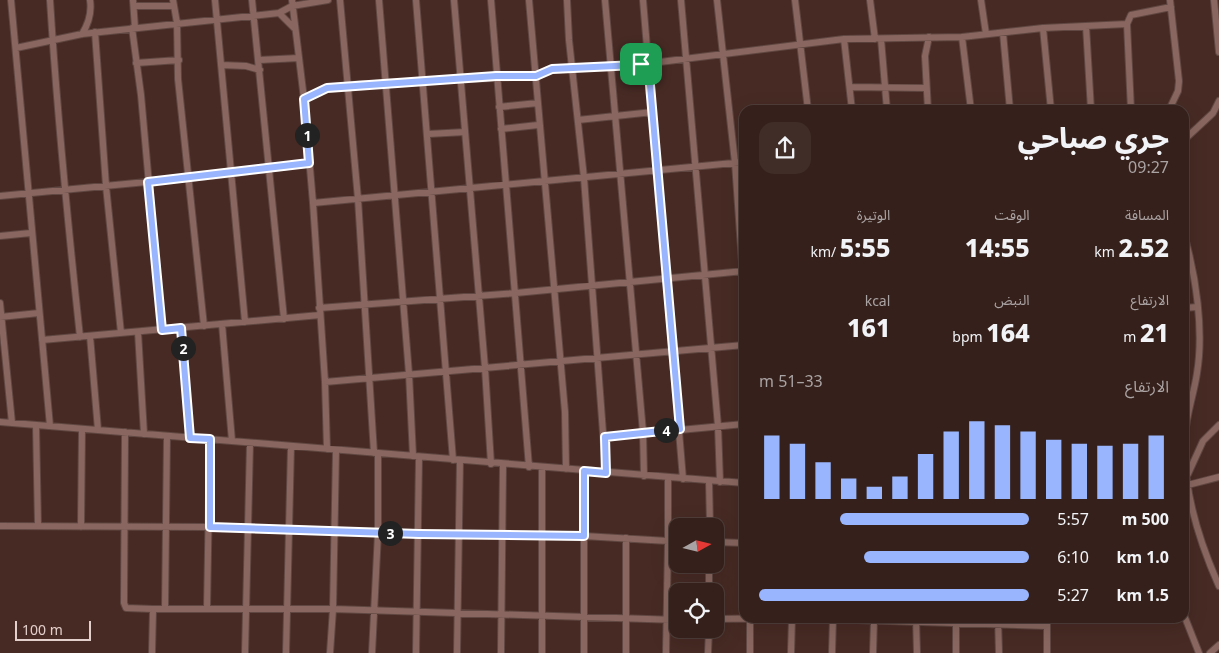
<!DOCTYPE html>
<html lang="ar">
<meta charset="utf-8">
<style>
:root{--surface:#35201b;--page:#402d28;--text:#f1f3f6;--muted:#aaa3a3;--line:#4f3e3a;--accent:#99b5fd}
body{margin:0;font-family:"Noto Sans","Noto Sans Arabic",sans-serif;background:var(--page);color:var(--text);direction:rtl;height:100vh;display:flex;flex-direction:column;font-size:19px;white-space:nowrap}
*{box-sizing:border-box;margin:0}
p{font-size:16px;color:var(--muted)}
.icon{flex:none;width:28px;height:28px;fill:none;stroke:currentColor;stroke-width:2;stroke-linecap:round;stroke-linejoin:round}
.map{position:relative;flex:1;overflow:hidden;direction:ltr}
.drawer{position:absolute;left:739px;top:105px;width:450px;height:518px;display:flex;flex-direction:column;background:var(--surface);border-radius:15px;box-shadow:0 5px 20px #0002,0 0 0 1px var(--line);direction:rtl}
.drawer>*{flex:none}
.needle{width:32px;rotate:82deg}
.buttons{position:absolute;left:669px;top:518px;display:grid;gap:10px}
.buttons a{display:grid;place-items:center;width:55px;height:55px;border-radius:10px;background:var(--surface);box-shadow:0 5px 20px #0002,0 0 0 1px var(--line);font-size:25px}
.scale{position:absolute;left:15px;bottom:12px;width:76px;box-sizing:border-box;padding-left:5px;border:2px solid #e3cfcb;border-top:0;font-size:14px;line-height:18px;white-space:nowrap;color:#e3cfcb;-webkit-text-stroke:4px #472a24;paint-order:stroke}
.pin{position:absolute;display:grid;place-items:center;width:42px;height:42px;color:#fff;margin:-21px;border-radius:10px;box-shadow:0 2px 8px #0006}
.km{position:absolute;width:25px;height:25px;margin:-12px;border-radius:50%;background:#222;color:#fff;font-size:14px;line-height:25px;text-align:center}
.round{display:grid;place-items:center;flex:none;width:52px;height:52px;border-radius:15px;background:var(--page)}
.overview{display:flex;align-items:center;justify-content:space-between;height:85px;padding:0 20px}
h1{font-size:28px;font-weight:800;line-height:38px}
.metrics{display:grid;grid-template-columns:repeat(3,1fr);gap:8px;height:85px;padding:5px 20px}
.metrics div{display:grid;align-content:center}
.metrics b{font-size:25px;font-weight:800}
.metrics small{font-size:14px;font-weight:400}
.metrics p{font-size:14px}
.chart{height:140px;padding:10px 20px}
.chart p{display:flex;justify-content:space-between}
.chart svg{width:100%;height:90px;margin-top:5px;stroke:var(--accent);stroke-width:6}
ul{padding:0 20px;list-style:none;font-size:16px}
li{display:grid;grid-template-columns:80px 60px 1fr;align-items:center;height:38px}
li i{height:12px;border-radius:6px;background:var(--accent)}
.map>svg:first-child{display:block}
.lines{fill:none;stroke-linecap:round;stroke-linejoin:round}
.minor-casing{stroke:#604741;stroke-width:8}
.minor{stroke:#896760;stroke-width:6}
.route-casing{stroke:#fff;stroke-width:10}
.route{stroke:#99b5fd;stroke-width:6}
</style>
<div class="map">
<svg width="1219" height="653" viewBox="0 0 1219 653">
<rect width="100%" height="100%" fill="#472a24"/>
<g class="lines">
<g class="minor-casing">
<path id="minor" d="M 11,0 L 50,426
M 50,0 C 57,112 68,225 80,337
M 133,0 L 135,28
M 173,0 L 177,23 L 178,79 L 204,326
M 215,0 L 245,322
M 252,0 L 284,319
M 292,0 L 304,99 L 313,203 L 325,382 L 327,449
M 340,0 L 358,199 L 374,453
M 379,0 L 409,374 L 413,456
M 416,0 L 453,460
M 454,0 L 485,368 L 491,464
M 491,0 L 529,467
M 529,0 L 565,412 L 566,469
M 567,0 L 569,40 L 584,178 L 606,473
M 605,0 L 643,432 L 644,476
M 643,0 L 683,479
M 681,0 L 718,426 L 720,482
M 717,0 L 735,163 L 744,290
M 795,0 L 808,110
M 870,0 L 875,39
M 981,0 L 986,34
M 1214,0 L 1219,52
M 134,6 L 174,6
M 279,13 L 294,28
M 1086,26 L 1091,110
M 132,28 L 141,95 L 162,330
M 1043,28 L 1051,110
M 95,32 L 106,186 L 121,333
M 1003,33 L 1010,110
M 82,34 C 89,23 92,13 90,0
M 962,37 L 971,110
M 844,39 L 852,110
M 881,39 L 887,110
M 16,48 L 82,34 L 279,13 L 292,6 L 328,0
M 259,60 L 299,58
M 136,63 L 179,60
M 221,65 L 246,66 L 260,70
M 850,87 L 926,88
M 304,99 L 327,88 L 360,84 L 536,76 L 552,69 L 636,65 L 844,39 L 962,37 L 1043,28 L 1127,24
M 499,107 L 538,103
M 928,110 L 925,56 L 929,37
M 1131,110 L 1127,24 L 1131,15 L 1171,7
M 1169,110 L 1178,91 L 1179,81 L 1170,0
M 578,120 L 653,112
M 501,129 L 538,125
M 428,134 L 465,132
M 1184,140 L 1213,113 L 1219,101
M 0,196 L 230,174 L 309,163
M 313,203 L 744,162
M 1184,235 C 1196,275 1204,331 1197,373 C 1194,394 1186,415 1185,436 C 1182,488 1198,539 1219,586
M 0,236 L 31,233
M 0,303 L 12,423
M 319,308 L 516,293 L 744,271
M 1184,308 L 1197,307
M 0,317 L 39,313
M 222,324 L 232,441
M 181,328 L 190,438
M 138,332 L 144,434
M 90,336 L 98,430
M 42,340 L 320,315
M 325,382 L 744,345
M 0,422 L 744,483
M 36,425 L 38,526
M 125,432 L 124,603 L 126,608 L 153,609 L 152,653
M 605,437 L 744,424
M 1188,474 L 1203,441 L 1219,425
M 668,478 L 668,541 L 678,541
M 709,481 L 710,526
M 1184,486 L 1219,477
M 0,526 L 210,527 L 419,534 L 584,536 L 668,541 L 666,653
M 81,527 L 82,429
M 626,538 L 626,653
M 715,542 L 744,543
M 709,591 L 709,564
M 207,608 L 210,439
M 153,609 L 333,609 L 678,620
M 165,609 L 167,436
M 1184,615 L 1199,653
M 916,618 L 917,653
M 956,618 L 956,653
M 998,618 L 999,653
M 715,619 L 792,618 L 1047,626
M 245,653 L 250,443
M 286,653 L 291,446
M 330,653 L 333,609 L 336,450
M 372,653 L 378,533 L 378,454
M 416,653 L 419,457
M 457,653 L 460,460
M 501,653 L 503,465
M 542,653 L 542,467
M 584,653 L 584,471
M 708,653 L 709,629
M 750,653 L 750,618
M 791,653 L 792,618
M 832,653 L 833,618
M 873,653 L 874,619
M 1047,653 L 1047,618
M 1210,653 L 1219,645"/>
</g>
<use href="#minor" class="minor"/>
</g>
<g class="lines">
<g class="route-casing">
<path id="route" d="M 648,62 L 680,429 L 605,437 L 606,473 L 584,471 L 584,536 L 419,534 L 210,527 L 210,439 L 190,438 L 181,328 L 162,330 L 148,182 L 309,163 L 304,99 L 327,88 L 496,76 L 536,76 L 552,69 L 636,65 Z"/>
</g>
<use href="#route" class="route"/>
</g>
</svg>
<div class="buttons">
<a><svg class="needle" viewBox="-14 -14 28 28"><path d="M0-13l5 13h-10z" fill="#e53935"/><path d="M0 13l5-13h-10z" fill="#aaa3a3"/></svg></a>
<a><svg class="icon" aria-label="locate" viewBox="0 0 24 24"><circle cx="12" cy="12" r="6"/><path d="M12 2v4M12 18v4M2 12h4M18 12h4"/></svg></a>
</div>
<div class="scale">100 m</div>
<div class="pin" style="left:641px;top:64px;background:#1e9e55"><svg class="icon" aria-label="arrive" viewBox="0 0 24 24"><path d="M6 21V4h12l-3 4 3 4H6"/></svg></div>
<b class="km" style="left:307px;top:135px">1</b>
<b class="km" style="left:183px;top:348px">2</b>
<b class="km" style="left:390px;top:533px">3</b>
<b class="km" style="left:666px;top:430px">4</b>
<section class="drawer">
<div class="overview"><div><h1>جري صباحي</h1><p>09:27</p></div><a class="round"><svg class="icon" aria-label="share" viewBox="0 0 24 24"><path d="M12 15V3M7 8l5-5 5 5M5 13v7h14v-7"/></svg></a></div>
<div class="metrics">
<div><p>المسافة</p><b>2.52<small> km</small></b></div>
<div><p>الوقت</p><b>14:55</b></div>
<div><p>الوتيرة</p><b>5:55<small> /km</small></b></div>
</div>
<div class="metrics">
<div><p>الارتفاع</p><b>21<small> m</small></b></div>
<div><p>النبض</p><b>164<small> bpm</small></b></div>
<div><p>kcal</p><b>161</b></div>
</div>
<div class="chart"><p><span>الارتفاع</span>33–51 m</p>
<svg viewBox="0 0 160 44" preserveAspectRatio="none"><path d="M5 44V13M15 44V17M25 44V26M35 44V34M45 44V38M55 44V33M65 44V22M75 44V11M85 44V6M95 44V8M105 44V11M115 44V15M125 44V17M135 44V18M145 44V17M155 44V13"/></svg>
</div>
<ul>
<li><b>500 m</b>5:57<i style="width:70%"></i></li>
<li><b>1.0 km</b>6:10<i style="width:61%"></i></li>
<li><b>1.5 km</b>5:27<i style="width:100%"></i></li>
</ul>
</section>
</div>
